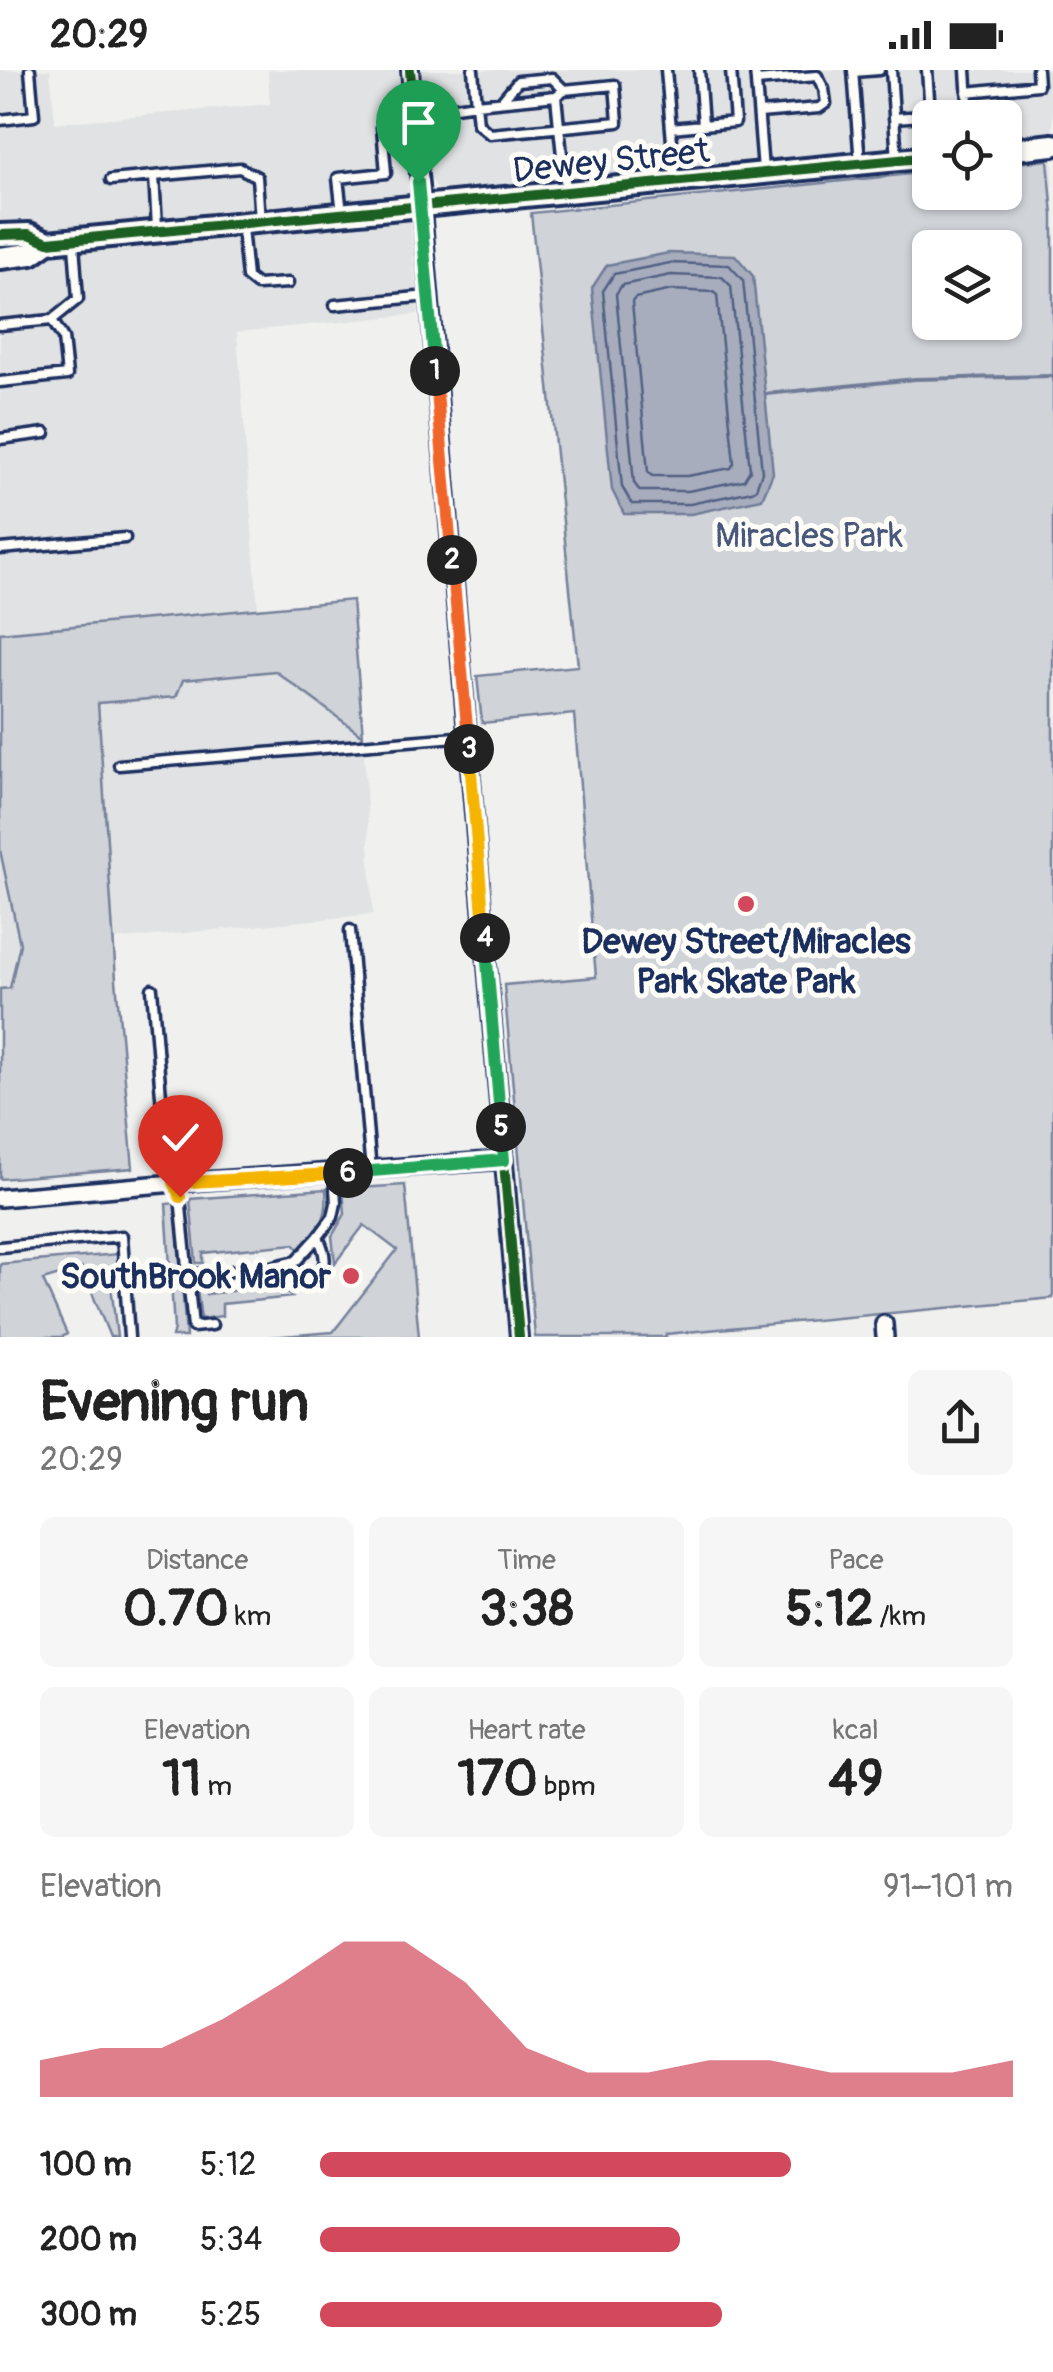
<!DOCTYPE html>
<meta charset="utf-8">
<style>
:root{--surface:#fff;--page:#f6f6f6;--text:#222;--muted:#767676;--accent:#d1495b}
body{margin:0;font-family:Pangolin,sans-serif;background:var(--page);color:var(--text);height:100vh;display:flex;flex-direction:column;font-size:38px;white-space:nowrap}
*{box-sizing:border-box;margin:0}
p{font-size:32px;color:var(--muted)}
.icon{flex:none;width:55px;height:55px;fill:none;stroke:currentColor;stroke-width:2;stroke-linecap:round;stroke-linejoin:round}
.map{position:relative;height:1267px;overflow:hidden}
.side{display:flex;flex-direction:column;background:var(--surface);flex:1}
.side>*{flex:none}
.controls{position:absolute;left:912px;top:30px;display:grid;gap:20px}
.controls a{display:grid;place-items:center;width:110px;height:110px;border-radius:15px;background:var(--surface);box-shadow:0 2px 8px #0004;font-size:50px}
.pin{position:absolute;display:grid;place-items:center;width:85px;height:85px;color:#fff;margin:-102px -42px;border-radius:50% 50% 50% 0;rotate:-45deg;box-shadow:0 0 10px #0007}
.pin .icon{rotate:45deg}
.km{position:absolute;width:50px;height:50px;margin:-25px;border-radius:50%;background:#222;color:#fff;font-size:28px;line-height:50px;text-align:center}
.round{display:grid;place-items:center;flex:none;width:105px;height:105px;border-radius:15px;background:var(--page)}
.summary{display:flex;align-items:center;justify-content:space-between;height:170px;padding:0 40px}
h1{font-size:55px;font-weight:700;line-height:75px}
.figures{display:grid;grid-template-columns:repeat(3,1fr);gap:15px;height:170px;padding:10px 40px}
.figures div{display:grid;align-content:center;border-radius:15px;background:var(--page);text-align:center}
.figures b{font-size:50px;font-weight:700}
.figures small{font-size:28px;font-weight:400}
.figures p{font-size:28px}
.chart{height:280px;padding:20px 40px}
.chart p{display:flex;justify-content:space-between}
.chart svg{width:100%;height:180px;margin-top:10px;fill:var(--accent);opacity:.7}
ul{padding:0 40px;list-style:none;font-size:32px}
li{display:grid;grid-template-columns:160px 120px 1fr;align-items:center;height:75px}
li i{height:25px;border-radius:12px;background:var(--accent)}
.status{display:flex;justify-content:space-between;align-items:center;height:70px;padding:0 50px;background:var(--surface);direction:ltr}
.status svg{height:28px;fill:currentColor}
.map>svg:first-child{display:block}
.built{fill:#e0e2e3}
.green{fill:#d0d3d8;stroke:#76819b;stroke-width:2.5;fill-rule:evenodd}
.water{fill:#a7adbd;stroke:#6f7b97;stroke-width:2.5}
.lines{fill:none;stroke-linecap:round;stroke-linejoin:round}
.shore{stroke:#536184;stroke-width:2.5}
.stream{stroke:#6f7b97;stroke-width:4}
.lane-casing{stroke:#1b2f5e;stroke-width:15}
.street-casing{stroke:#1b2f5e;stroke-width:22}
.secondary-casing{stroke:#1b2f5e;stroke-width:28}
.lane{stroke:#fdfcf7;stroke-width:8}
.street{stroke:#fdfcf7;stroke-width:15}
.secondary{stroke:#fdfcf7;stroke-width:20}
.cycleway-casing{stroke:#fdfcf7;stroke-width:16}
.cycleway{stroke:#1b5e20;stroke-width:10}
.split-1-casing{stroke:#fff;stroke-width:20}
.split-2-casing{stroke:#fff;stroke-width:20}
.split-3-casing{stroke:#fff;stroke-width:20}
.split-4-casing{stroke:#fff;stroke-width:20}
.split-5-casing{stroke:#fff;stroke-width:20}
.split-6-casing{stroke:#fff;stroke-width:20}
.split-7-casing{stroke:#fff;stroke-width:20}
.split-1{stroke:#22a559;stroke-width:12}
.split-2{stroke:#f0652b;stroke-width:12}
.split-3{stroke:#f0652b;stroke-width:12}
.split-4{stroke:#f5b400;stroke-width:12}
.split-5{stroke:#22a559;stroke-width:12}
.split-6{stroke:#22a559;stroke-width:12}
.split-7{stroke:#f5b400;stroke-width:12}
.poi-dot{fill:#d1495b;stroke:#fdfcf7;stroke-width:4}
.labels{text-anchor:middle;stroke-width:10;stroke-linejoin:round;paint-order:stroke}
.street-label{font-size:35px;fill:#1b2f5e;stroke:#fdfcf7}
.park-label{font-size:35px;fill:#48587c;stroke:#fdfcf7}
.poi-label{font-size:35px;font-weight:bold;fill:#1b2f5e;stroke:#fdfcf7}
</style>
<div class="status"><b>20:29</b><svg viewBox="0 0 49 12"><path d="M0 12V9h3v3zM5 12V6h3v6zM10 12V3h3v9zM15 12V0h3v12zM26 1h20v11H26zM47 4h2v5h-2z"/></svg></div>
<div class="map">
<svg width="1053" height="1267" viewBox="0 0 1053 1267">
<rect width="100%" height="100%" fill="#f0f0ee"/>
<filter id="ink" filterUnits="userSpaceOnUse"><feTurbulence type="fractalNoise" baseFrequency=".01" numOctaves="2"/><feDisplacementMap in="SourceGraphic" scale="20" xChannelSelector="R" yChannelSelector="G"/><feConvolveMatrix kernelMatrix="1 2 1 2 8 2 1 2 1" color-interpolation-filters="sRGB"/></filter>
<g filter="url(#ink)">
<path class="built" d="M 0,0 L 50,0 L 55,53 L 270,34 L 268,0 L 398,0 L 418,244 L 237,262 L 258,539 L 0,563 Z
M 421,0 L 1053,0 L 1053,145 L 1046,66 L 1005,69 L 1005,48 L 930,48 L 930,76 L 445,122 L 437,119 L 431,109 Z
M 275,601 L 363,666 L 373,844 L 114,870 L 116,910 L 0,919 L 0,724 L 97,633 L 175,627 L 183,610 Z"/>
<path class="green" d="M 1048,90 L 1053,145 L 1053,1228 L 666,1264 L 666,1267 L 535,1267 L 504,915 L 596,907 L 574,644 L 482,653 L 477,606 L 578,596 L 531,143 L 930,102 L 930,122 L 1005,122 L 1005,94 ZM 930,178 L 1005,178 L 1005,252 L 930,252 Z
M 352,530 L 363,666 L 275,601 L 183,610 L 176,627 L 98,633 L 116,910 L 133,1098 L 0,1109 L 0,919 L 10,918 L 20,874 L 0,780 L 0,563 Z
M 405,1115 L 419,1267 L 270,1267 L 333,1262 L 397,1180 L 364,1155 L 335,1193 L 332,1166 L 345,1144 L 343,1119 Z
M 326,1119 C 329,1151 319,1158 299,1180 L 294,1174 L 203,1183 L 203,1193 L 196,1193 L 190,1129 Z
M 176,1133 L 186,1267 L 172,1267 L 174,1259 L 166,1134 Z
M 118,1184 L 120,1193 L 109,1197 L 117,1267 L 110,1267 L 82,1198 L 43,1210 L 67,1264 L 62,1267 L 0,1267 L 0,1194 Z
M 204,1212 L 206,1224 L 278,1215 L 292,1227 L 222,1234 L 222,1246 L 201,1249 L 196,1213 Z"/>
<path class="water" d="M 669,183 L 735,185 L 753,206 L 773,403 L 762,429 L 691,444 L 624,444 L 612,420 L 592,218 L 607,195 Z"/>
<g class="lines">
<path class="shore" d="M 670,193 L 729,195 L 743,210 L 762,402 L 756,419 L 752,421 L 690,434 L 632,434 L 622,417 L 603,221 L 614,204 Z
M 671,205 L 722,207 L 731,216 L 750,400 L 744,410 L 688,421 L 640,421 L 634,413 L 616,224 L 622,215 Z
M 672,220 L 713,222 L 717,225 L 734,393 L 731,398 L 687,406 L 652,406 L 648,402 L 632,232 L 635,228 Z"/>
<path class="stream" d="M 766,324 L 915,309 L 1053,306"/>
<g class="lane-casing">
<path id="lane" d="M 666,0 L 675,107
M 699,0 L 703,55
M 755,0 L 763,100
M 853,0 L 860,94
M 891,0 L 897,90
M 966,0 L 969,48
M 853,2 L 879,0
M 756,11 L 817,6 L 824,19 L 826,33 L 819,38 L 759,43
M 967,22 L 1038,15 L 1037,0
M 556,26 L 564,20 L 615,15 L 618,52 L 490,64 L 478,54 L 476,34 L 556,26 C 559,57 562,88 566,118
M 502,30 L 518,11 L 552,8 L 564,20
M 894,48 L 923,46 L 930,42 L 927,0
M 0,50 L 34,46 L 30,0
M 671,58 L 735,52 L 731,0
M 154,106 L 157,157
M 111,110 L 240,98 L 257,107 L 260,151
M 342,143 L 338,108 L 386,103 L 382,57 L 413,43 L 476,34 L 473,0
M 242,158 L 247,207 L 257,215 L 288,213
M 335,235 L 428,226
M 0,255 L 52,250 L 78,229 L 74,174
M 0,312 L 67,305 L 63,268 L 52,250
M 0,369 L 45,363
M 0,479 L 125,468
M 119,695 L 468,666
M 350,860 L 371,1101
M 152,919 L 167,1097 L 180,1127 L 193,1257 L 212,1255
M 0,1177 L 122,1166 L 129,1267
M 267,1198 C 280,1211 289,1217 308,1214 C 327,1198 329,1190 318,1167
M 187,1205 L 267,1198 L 296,1191 L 318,1167 L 333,1147 L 336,1133 L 334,1104"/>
</g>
<g class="street-casing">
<path id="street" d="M 410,0 L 519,1267
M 0,1128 L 174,1113 L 504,1090
M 884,1254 L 885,1267"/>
</g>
<g class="secondary-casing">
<path id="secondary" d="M 1005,80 L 1053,75
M 0,165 L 29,164 L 48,172 L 930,87
M 0,188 L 31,184 L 48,172"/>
</g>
<use href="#lane" class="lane"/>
<use href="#street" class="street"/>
<use href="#secondary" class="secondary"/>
<g class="cycleway-casing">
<path id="cycleway" d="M 410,0 L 519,1267
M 0,165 L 29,164 L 48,172 L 930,87"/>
</g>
<use href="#cycleway" class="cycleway"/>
</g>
</g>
<g class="lines" filter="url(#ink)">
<g class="split-1-casing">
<path id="split-1" d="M 418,112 L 435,301"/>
</g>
<g class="split-2-casing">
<path id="split-2" d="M 435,301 L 452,490"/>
</g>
<g class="split-3-casing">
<path id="split-3" d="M 452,490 L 469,679"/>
</g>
<g class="split-4-casing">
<path id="split-4" d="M 469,679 L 485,868"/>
</g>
<g class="split-5-casing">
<path id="split-5" d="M 485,868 L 501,1057"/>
</g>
<g class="split-6-casing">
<path id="split-6" d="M 348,1103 L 504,1090 L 501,1057"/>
</g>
<g class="split-7-casing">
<path id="split-7" d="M 180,1127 L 174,1113 L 348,1103"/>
</g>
<use href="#split-1" class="split-1"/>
<use href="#split-2" class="split-2"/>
<use href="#split-3" class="split-3"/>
<use href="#split-4" class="split-4"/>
<use href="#split-5" class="split-5"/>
<use href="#split-6" class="split-6"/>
<use href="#split-7" class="split-7"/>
</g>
<g class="poi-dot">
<circle cx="746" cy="834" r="10"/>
<circle cx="351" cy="1206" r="10"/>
</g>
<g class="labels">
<g class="street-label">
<text transform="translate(611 90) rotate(-6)" y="12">Dewey Street</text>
</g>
<g class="park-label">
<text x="809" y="477">Miracles Park</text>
</g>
<g class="poi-label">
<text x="746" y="883">Dewey Street/Miracles<tspan x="746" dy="40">Park Skate Park</tspan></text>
<text x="331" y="1218" text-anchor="end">SouthBrook Manor</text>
</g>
</g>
</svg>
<div class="controls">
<a><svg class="icon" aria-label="locate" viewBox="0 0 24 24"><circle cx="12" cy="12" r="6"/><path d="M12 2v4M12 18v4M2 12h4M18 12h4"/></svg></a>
<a><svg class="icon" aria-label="layers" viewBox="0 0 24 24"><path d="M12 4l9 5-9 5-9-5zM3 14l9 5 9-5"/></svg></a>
</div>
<div class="pin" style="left:418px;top:112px;background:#1e9e55"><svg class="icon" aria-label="arrive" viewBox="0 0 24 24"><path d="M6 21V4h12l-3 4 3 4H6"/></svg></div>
<div class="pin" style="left:180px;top:1127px;background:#d93025"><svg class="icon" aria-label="check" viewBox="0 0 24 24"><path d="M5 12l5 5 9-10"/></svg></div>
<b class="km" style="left:435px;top:301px">1</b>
<b class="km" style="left:452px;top:490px">2</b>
<b class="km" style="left:469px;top:679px">3</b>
<b class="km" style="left:485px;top:868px">4</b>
<b class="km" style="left:501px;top:1057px">5</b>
<b class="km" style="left:348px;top:1103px">6</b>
</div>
<section class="side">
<div class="summary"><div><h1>Evening run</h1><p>20:29</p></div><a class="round"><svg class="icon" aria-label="share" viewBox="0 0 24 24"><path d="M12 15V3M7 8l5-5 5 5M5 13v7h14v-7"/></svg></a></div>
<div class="figures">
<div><p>Distance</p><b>0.70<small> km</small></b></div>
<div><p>Time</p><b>3:38</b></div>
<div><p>Pace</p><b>5:12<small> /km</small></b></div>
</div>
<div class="figures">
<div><p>Elevation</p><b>11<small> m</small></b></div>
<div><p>Heart rate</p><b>170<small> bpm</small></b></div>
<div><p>kcal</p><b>49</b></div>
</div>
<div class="chart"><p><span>Elevation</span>91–101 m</p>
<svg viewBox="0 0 160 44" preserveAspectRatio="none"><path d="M0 44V35L10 32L20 32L30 25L40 16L50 6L60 6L70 16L80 32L90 38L100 38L110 35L120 35L130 38L140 38L150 38L160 35V44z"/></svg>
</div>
<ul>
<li><b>100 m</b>5:12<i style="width:68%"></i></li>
<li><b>200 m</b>5:34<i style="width:52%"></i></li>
<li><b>300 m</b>5:25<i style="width:58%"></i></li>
</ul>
</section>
